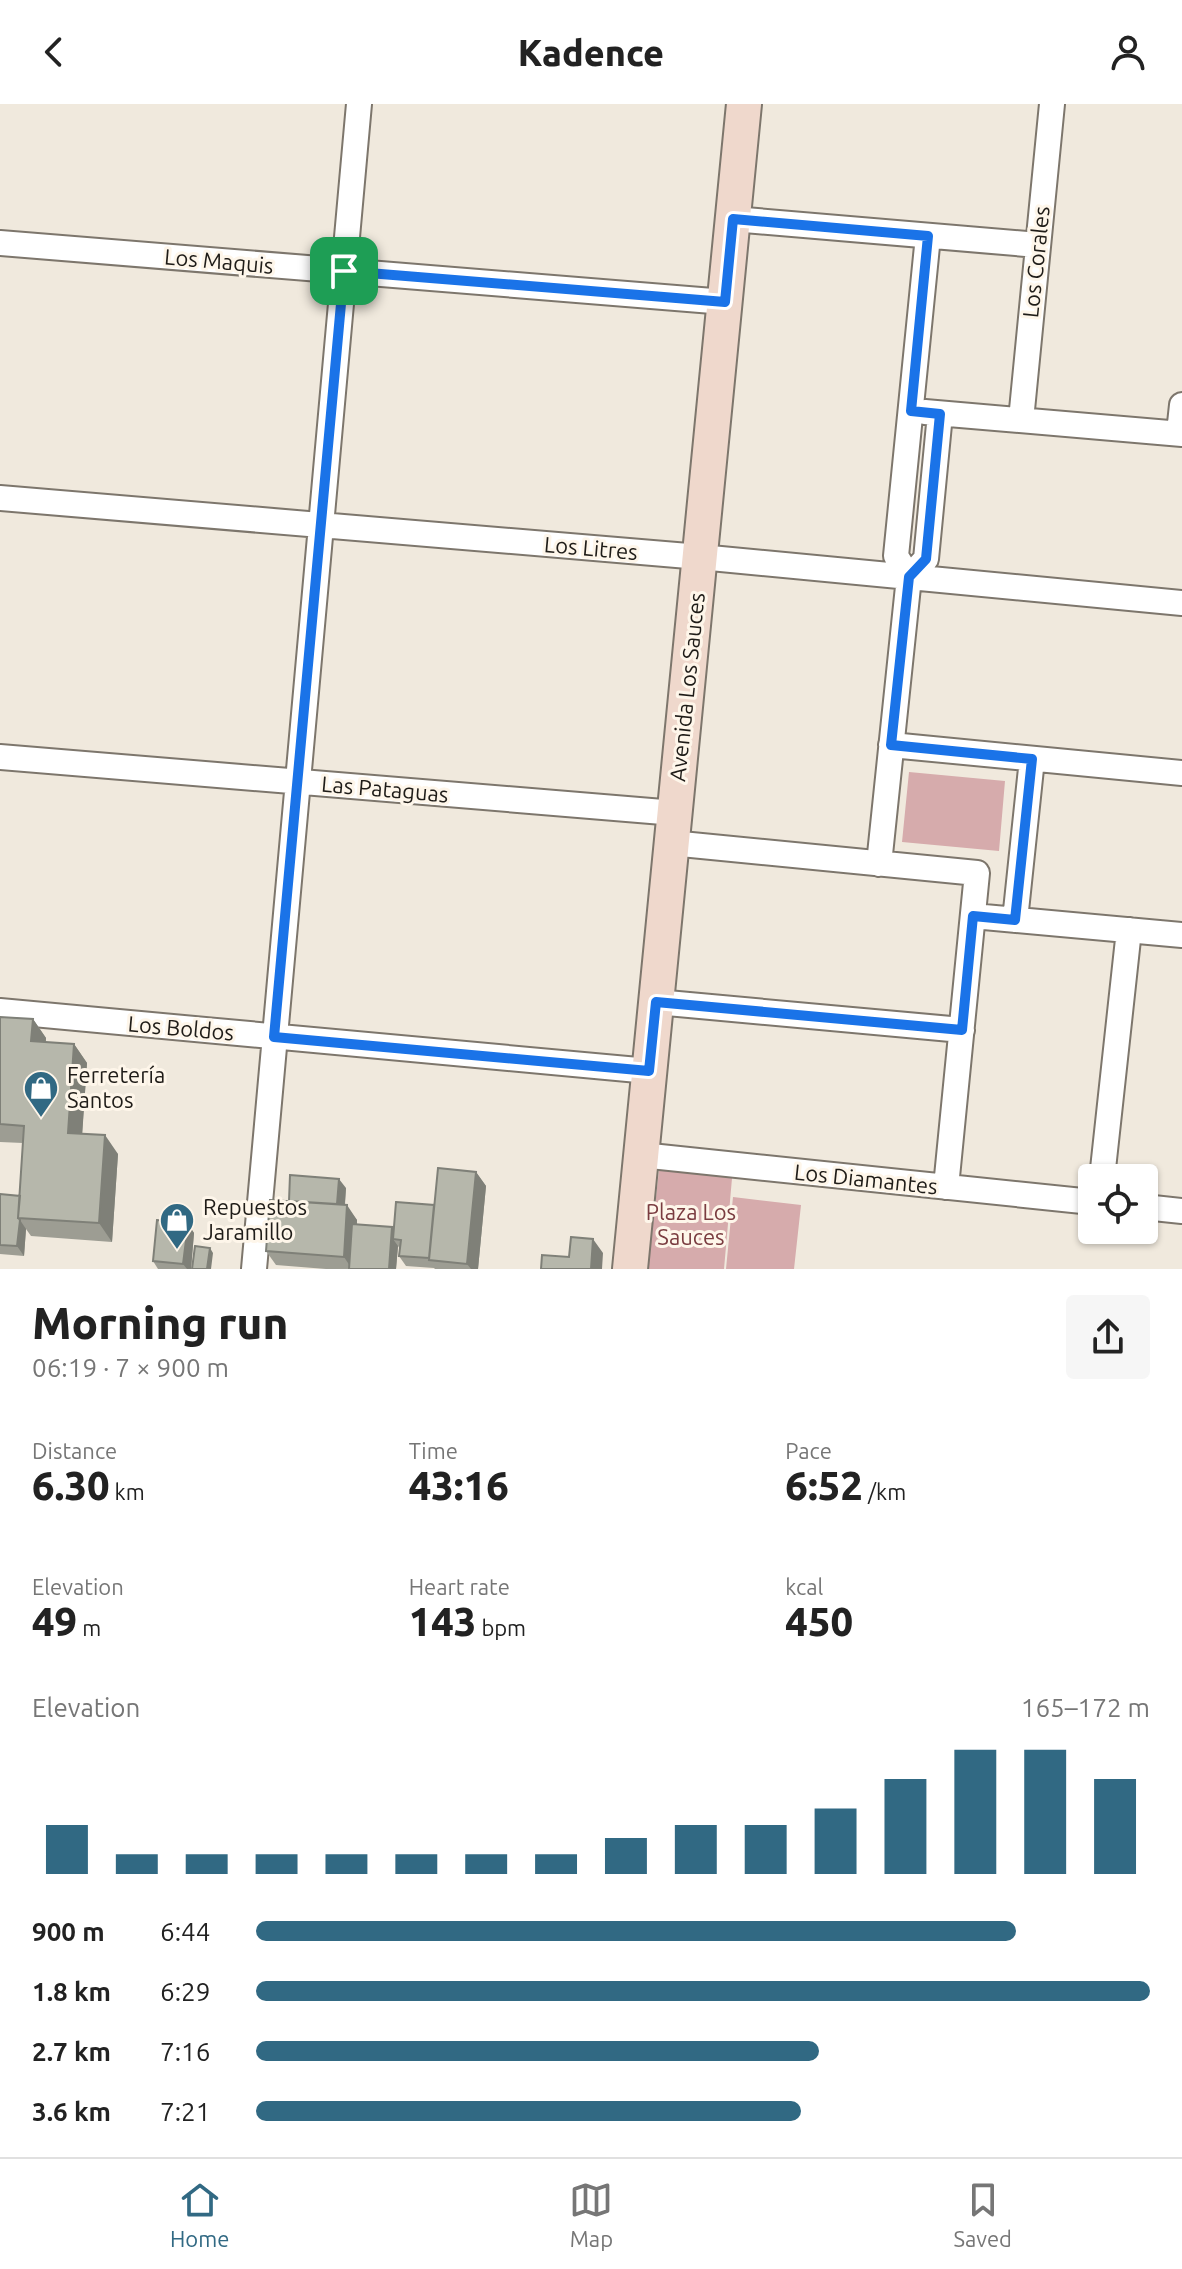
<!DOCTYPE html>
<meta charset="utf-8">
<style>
:root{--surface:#fff;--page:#f6f6f6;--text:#222;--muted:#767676;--line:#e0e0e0;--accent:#316983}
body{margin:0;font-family:Ubuntu,sans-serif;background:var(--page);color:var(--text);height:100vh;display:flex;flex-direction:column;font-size:30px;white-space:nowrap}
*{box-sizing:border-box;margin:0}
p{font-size:26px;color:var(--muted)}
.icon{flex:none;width:44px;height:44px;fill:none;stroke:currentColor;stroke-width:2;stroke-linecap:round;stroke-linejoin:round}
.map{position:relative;height:1165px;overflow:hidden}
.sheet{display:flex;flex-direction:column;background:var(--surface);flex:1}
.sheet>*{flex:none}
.tools{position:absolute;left:1078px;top:1060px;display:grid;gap:16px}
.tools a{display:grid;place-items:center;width:80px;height:80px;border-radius:8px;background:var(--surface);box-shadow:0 2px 6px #0004;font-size:40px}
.pin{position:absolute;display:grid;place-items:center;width:68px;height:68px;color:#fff;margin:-34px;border-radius:16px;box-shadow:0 4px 12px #0006}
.round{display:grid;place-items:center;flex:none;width:84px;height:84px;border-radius:8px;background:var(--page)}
.summary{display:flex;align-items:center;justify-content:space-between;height:136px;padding:0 32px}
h1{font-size:44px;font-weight:800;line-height:60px}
.metrics{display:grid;grid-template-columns:repeat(3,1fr);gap:12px;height:136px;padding:8px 32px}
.metrics div{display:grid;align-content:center}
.metrics b{font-size:40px;font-weight:800}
.metrics small{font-size:22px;font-weight:400}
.metrics p{font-size:22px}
.chart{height:224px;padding:16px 32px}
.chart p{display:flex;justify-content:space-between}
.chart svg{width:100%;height:144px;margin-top:8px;stroke:var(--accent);stroke-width:6}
ul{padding:0 32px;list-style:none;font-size:26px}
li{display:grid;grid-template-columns:128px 96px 1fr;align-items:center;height:60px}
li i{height:20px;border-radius:10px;background:var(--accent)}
header{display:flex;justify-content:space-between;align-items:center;height:104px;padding:0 32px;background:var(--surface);font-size:36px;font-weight:800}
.tabs{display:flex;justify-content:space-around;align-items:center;height:112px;border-top:2px solid var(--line);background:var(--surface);font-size:22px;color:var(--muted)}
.tabs a{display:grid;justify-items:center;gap:4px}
.tabs .active{color:var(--accent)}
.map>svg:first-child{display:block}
.green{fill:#d6abac}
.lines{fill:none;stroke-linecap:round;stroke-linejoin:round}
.street-casing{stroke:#7d766c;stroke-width:28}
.secondary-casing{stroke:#7d766c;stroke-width:38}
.street{stroke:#fff;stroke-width:24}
.secondary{stroke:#efd8cc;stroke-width:34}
.wall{fill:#9d9d93}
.shaded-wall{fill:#7f8078}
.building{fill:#b6b7ab;stroke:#7f8078;stroke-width:2}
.route-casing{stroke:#fff;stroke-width:16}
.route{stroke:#1a73e8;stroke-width:10}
.labels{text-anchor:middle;stroke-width:6;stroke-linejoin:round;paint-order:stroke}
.street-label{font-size:22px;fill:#1f1c18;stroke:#fef6ea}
.poi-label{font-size:22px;fill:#1f1c18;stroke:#fef6ea;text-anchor:start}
.park-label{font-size:22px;fill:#7a3c40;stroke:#fef6ea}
</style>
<header><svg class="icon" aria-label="back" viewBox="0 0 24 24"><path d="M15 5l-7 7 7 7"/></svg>Kadence<svg class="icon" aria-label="person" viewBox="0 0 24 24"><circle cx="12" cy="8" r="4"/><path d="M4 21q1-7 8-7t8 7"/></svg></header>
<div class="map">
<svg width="1182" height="1165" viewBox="0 0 1182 1165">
<rect width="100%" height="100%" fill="#f0e9dd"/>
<path class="green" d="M 909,668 L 1005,677 L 999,747 L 902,738 Z
M 660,1057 L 733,1063 L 724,1165 L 648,1165 Z
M 733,1093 L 801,1101 L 794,1165 L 726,1165 Z"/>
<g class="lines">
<g class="street-casing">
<path id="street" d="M 733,115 L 1038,141
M 0,139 L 725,198
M 925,308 L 1182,330
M 1021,316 L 1052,0
M 1179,329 L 1182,301
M 0,394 L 700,453 L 1182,499
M 909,473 L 896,452 L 928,132
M 891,641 L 1182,669
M 0,653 L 675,709
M 671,739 L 977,769 L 946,1083
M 879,760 L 909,473 L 926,455 L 940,310
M 973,812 L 1182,831
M 1015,816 L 1032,655
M 656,898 L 962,926
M 0,907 L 649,967
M 641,1051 L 1092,1098
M 1102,1074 L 1129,826
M 1144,1103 L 1182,1107
M 254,1165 L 359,0"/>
</g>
<g class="secondary-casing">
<path id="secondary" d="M 630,1165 L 744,0"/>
</g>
<use href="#street" class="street"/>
<use href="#secondary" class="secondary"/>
</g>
<path class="wall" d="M 0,913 L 33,915 L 46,934 L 46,938 L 74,940 L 87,959 L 82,1030 L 118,1050 L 112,1138 L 31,1132 L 26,1125 L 24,1152 L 0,1150 L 0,1090 L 20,1092 L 23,1039 L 0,1038 Z
M 476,1068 L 486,1082 L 478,1165 L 435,1165 L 434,1164 L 406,1162 L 399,1152 L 400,1145 L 398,1142 L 396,1165 L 326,1165 L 276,1161 L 266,1147 L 289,1097 L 346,1084 L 345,1101 L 357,1116 L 357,1120 L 394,1125 L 434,1101 Z
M 188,1120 L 194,1129 L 191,1165 L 158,1165 L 153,1157 Z"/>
<path class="shaded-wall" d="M 33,915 L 46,934 L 44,956 L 31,937 Z
M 74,940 L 87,959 L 81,1048 L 68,1029 Z
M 105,1031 L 118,1050 L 112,1138 L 99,1119 Z
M 476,1068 L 486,1082 L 478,1165 L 471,1165 L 467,1160 Z
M 339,1075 L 346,1084 L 344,1110 L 337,1100 Z
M 347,1101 L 357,1116 L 354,1165 L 352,1165 L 344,1153 Z
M 20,1116 L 26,1125 L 24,1152 L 17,1142 Z
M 188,1120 L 194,1129 L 191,1165 L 187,1165 L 183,1160 Z
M 392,1123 L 398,1132 L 393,1135 L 398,1142 L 396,1165 L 389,1165 Z
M 593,1135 L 603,1149 L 602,1165 L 591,1165 Z
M 210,1144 L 213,1149 L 211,1165 L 207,1165 Z"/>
<path class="building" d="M 0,913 L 33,915 L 31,937 L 74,940 L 68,1029 L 105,1031 L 99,1119 L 18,1114 L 24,1022 L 0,1020 Z
M 438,1064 L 476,1068 L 467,1160 L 429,1156 Z
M 290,1071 L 339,1075 L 337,1100 L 289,1097 Z
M 0,1090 L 20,1092 L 18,1114 L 20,1116 L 17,1142 L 0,1141 Z
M 270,1096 L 347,1101 L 344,1153 L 266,1147 Z
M 396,1098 L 434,1101 L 429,1154 L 399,1152 L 401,1136 L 393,1135 Z
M 157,1116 L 188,1120 L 183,1160 L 153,1157 Z
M 352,1120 L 392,1123 L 389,1165 L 349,1165 Z
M 571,1133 L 593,1135 L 591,1165 L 541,1165 L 542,1151 L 569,1153 Z
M 195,1142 L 210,1144 L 207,1165 L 192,1165 Z"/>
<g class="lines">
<g class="route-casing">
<path id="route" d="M 733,115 L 928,132 L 911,307 L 940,310 L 926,455 L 909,473 L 891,641 L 1032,655 L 1015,816 L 973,812 L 962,926 L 656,898 L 649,967 L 274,933 L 344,167 L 725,198 Z"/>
</g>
<use href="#route" class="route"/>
</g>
<defs>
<g id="shop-pin" transform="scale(1.8)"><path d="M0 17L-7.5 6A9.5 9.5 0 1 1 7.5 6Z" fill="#316983" stroke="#fef6ea"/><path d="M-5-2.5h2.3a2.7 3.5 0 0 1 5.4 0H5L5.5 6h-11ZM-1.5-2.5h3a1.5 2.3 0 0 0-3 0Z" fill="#fff"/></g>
</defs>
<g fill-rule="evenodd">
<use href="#shop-pin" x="41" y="984"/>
<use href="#shop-pin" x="177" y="1116"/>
</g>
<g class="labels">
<g class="street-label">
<text transform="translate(219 157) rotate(5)" y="8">Los Maquis</text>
<text transform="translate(1036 158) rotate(-84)" y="8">Los Corales</text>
<text transform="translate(591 444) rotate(5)" y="8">Los Litres</text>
<text transform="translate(687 583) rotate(-84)" y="8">Avenida Los Sauces</text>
<text transform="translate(385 685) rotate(5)" y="8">Las Pataguas</text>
<text transform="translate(181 924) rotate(5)" y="8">Los Boldos</text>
<text transform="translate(866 1075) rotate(6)" y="8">Los Diamantes</text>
</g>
<g class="poi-label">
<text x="67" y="979">Ferretería<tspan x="67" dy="25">Santos</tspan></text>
<text x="203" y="1111">Repuestos<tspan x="203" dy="25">Jaramillo</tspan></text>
</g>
<g class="park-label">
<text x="691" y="1116">Plaza Los<tspan x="691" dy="25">Sauces</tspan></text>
</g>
</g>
</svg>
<div class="tools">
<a><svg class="icon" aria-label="locate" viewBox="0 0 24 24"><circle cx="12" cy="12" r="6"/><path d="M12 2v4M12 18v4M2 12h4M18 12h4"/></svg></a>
</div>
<div class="pin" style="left:344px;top:167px;background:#1e9e55"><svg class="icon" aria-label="arrive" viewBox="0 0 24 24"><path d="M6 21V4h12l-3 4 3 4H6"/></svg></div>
</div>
<section class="sheet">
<div class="summary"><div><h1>Morning run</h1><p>06:19 · 7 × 900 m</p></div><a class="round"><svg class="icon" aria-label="share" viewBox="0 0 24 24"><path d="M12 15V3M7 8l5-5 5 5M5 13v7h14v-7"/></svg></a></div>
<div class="metrics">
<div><p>Distance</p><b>6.30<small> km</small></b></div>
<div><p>Time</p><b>43:16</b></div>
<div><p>Pace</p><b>6:52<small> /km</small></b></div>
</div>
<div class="metrics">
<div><p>Elevation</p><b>49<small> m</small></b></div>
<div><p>Heart rate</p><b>143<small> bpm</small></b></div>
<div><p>kcal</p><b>450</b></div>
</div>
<div class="chart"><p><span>Elevation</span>165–172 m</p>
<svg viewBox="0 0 160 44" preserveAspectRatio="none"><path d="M5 44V29M15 44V38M25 44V38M35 44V38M45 44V38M55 44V38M65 44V38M75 44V38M85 44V33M95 44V29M105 44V29M115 44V24M125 44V15M135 44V6M145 44V6M155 44V15"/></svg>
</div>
<ul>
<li><b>900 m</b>6:44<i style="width:85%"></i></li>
<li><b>1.8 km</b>6:29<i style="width:100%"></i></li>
<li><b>2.7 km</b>7:16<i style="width:63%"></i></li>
<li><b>3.6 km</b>7:21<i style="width:61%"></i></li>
</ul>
</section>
<nav class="tabs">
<a class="active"><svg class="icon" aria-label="home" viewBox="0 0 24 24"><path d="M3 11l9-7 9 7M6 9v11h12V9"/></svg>Home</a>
<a><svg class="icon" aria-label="map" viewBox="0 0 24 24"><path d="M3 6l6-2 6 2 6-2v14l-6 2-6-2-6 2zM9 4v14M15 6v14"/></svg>Map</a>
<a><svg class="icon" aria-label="saved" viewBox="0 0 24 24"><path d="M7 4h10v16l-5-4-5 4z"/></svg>Saved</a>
</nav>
